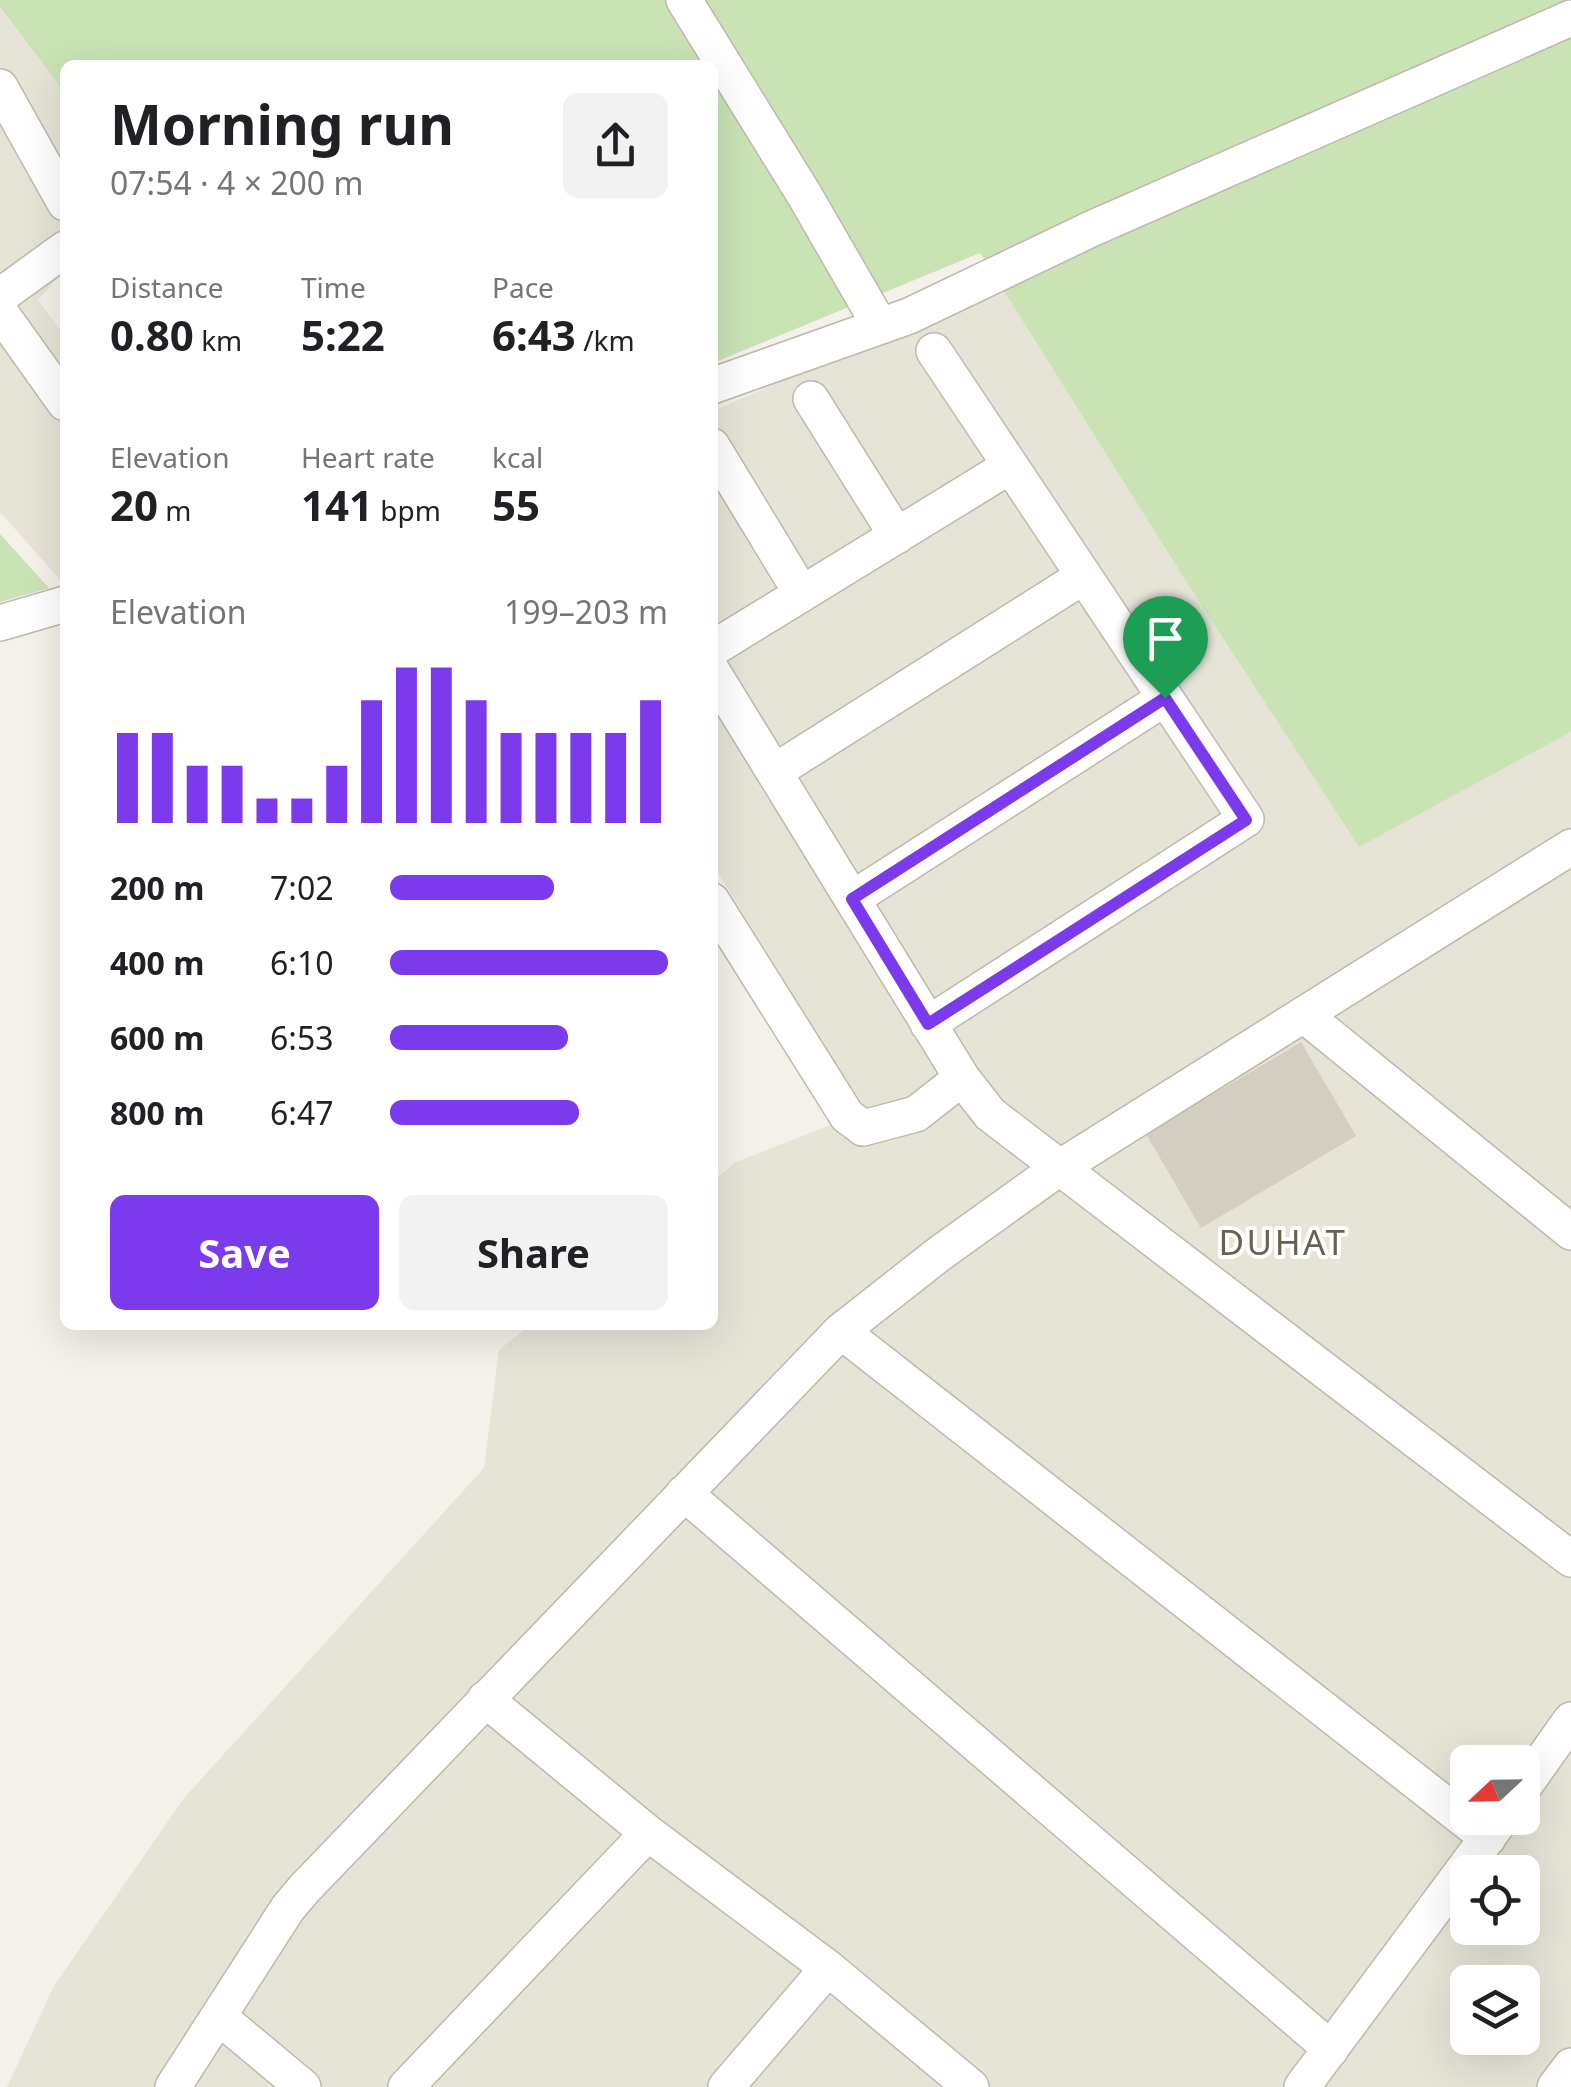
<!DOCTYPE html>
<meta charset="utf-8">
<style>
:root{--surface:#fff;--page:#f2f2f2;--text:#202124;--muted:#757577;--accent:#7c3aed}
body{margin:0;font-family:"Noto Sans",sans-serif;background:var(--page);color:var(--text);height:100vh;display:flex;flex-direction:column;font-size:38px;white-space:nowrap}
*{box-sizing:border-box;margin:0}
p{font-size:32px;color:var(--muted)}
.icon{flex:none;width:55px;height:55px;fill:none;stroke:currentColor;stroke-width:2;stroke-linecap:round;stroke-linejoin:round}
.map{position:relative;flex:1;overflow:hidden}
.details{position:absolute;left:60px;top:60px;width:658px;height:1270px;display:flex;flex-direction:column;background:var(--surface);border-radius:15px;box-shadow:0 10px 40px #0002}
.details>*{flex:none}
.needle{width:65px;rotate:248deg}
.fabs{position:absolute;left:1450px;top:1745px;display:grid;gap:20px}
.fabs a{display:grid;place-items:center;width:90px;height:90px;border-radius:15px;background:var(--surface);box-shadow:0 10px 40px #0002;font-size:50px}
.pin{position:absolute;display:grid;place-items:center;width:85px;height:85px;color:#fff;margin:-102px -42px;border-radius:50% 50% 50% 0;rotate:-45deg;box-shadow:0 0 10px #0007}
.pin .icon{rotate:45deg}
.round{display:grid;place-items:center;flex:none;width:105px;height:105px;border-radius:15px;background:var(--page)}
.summary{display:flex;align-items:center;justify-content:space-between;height:170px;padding:0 50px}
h1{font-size:55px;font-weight:700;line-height:75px}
.stats{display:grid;grid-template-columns:repeat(3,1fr);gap:15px;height:170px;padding:10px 50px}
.stats div{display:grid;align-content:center}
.stats b{font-size:42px;font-weight:700}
.stats small{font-size:28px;font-weight:400}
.stats p{font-size:28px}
.chart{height:280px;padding:20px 50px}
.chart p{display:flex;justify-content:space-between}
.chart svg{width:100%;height:180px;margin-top:10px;stroke:var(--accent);stroke-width:6}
.button{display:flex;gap:20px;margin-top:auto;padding:20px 50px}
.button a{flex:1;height:115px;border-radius:15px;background:var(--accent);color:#fff;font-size:40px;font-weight:700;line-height:115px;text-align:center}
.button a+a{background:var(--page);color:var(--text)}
ul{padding:0 50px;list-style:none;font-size:32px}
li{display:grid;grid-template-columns:160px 120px 1fr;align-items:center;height:75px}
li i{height:25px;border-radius:12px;background:var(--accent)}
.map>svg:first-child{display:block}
.residential{fill:#e6e3d7;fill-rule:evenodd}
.green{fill:#c9e3b5}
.building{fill:#d3cebf}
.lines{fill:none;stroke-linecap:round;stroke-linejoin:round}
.street-casing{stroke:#bdb9ac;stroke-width:38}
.street{stroke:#fff;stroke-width:35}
.route-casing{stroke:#fff;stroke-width:20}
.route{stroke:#7c3aed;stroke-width:12}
.labels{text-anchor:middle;stroke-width:8;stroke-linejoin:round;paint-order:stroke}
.quarter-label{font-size:35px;letter-spacing:2.5px;fill:#676150;stroke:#fff}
</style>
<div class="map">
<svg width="1571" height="2087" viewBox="0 0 1571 2087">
<rect width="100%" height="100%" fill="#f3f1e9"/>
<path class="residential" d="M 0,8 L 65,93 L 65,270 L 38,300 L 65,337 L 64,584 L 0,512 Z
M 1001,286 L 1189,586 L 1359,847 L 1571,732 L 1571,2087 L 7,2087 L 54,1986 L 184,1798 L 484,1468 L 499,1350 L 530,1325 L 712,1325 L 713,1181 L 736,1162 L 864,1112 L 713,864 L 713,411 ZM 1468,1762 L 1522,1762 L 1522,1818 L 1468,1818 ZM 1468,1872 L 1522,1872 L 1522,1928 L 1468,1928 ZM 1468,1982 L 1522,1982 L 1522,2038 L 1468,2038 Z"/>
<path class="green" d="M 0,0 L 1571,0 L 1571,732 L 1359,847 L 1189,586 L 980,253 L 713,363 L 712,65 L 65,65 L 65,93 L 0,7 Z
M 0,534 L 49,588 L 0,602 Z"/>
<path class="building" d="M 1301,1042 L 1356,1136 L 1201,1228 L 1146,1134 Z"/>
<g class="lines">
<g class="street-casing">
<path id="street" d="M 684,0 L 805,196 L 880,326
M 0,87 L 65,203
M 0,296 L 65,249
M 0,312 L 65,403
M 712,386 L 909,316 L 1091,229 L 1571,18
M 811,399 L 897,536
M 712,446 L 802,594
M 0,623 L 65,604
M 712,649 L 1010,466
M 712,671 L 962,1078
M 774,772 L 1084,576
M 852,899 L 1165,698
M 712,901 L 847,1116 L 863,1128 L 916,1114 L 962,1078 L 990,1114 L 1571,1559
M 1304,1015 L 1571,1232
M 928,1024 L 1246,819 L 934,351
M 841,1331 L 1488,1838
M 684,1493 L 1331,2049
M 485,1699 L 648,1833 L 828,1968 L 971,2087
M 1522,1789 L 1571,1720
M 219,2017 L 303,2087
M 173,2087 L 288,1908 L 304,1889 L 841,1331 L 939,1254 L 1059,1168 L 1571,847
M 406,2087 L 648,1833
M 726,2087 L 828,1968
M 1302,2087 L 1502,1818
M 1555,2087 L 1571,2066"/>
</g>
<use href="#street" class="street"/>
</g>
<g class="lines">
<g class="route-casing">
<path id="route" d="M 1165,698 L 1246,820 L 928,1024 L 852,899 Z"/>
</g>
<use href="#route" class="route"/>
</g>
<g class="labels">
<g class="quarter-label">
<text x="1283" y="1255">DUHAT</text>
</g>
</g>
</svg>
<div class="fabs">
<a><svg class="needle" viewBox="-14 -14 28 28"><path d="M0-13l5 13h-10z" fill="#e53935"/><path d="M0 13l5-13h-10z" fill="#757577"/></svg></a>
<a><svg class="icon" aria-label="locate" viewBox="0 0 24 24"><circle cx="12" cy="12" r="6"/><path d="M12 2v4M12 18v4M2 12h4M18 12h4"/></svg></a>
<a><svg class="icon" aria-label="layers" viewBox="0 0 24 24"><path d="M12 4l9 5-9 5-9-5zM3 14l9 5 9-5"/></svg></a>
</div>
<div class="pin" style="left:1165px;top:698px;background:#1e9e55"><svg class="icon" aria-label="arrive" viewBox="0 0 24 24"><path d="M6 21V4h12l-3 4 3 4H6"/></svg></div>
<section class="details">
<div class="summary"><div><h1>Morning run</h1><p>07:54 · 4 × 200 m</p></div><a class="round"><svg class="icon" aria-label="share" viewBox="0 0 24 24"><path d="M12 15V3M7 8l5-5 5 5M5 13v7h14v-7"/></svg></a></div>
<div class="stats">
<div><p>Distance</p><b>0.80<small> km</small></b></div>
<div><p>Time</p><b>5:22</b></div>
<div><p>Pace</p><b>6:43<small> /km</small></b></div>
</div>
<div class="stats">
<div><p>Elevation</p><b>20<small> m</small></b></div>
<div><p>Heart rate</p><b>141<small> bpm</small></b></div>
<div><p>kcal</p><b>55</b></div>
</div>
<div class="chart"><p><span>Elevation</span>199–203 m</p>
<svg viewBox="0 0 160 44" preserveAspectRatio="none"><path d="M5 44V22M15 44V22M25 44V30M35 44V30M45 44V38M55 44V38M65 44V30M75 44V14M85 44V6M95 44V6M105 44V14M115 44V22M125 44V22M135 44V22M145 44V22M155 44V14"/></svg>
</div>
<ul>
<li><b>200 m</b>7:02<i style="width:59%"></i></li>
<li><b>400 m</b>6:10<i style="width:100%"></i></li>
<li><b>600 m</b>6:53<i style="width:64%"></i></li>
<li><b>800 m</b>6:47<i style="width:68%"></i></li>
</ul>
<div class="button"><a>Save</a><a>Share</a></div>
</section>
</div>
